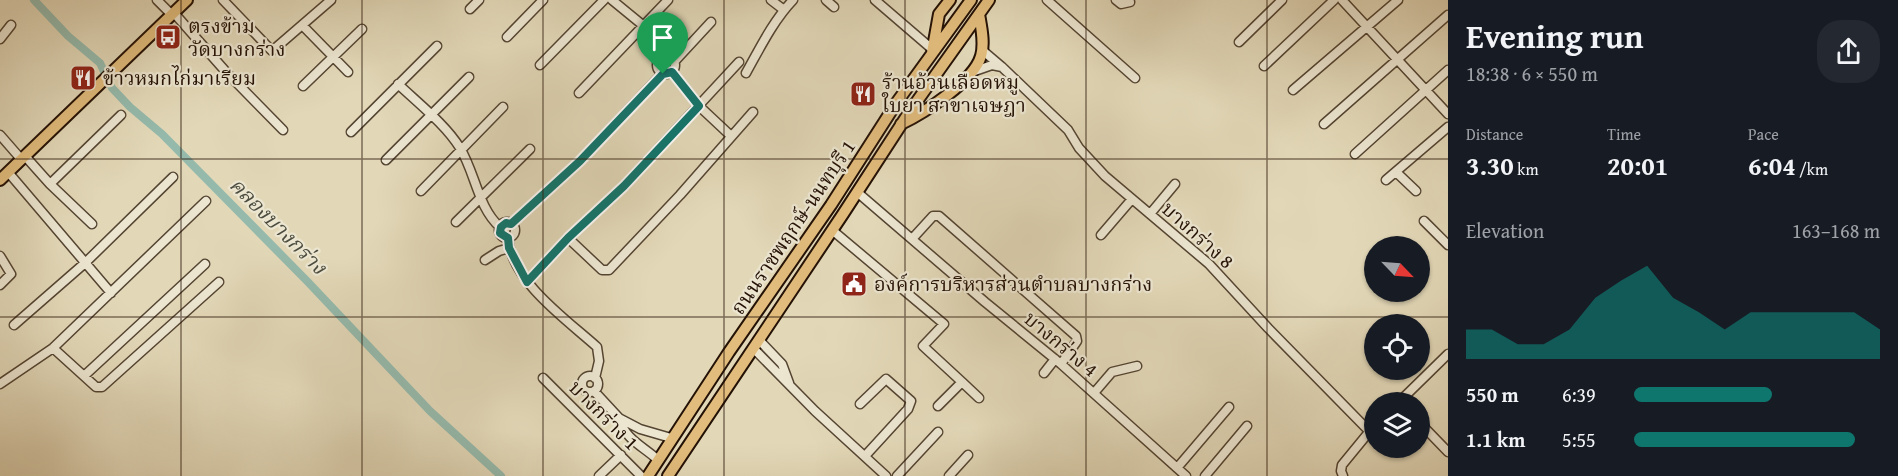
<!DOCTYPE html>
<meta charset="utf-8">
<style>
:root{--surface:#171b24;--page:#242831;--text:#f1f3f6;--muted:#9ea1a6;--accent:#0f766e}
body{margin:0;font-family:"Gentium Book Plus","Noto Serif Thai",serif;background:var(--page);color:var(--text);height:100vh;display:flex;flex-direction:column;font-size:22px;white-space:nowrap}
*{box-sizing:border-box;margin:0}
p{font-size:20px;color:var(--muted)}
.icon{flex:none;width:33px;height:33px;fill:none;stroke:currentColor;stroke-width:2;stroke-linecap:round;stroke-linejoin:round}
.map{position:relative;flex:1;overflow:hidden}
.sheet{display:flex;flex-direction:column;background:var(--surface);width:450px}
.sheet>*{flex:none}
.needle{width:39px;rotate:115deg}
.controls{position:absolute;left:1364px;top:236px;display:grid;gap:12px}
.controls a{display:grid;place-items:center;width:66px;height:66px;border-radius:50%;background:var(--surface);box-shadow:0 2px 4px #0004;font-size:30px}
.pin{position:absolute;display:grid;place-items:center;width:51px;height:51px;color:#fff;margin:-62px -26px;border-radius:50% 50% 50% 0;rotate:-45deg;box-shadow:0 0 6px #0007}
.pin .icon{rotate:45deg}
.round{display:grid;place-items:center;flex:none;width:63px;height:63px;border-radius:24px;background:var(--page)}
.headline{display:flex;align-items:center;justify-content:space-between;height:102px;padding:0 18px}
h1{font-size:33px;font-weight:600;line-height:45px}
.stats{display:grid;grid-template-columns:repeat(3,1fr);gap:9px;height:102px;padding:6px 18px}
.stats div{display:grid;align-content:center}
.stats b{font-size:26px;font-weight:600}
.stats small{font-size:16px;font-weight:400}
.stats p{font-size:16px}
.chart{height:168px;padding:12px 18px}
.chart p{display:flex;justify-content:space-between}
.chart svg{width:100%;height:108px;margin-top:6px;fill:var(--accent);opacity:.7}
ul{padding:0 18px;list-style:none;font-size:20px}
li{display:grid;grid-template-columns:96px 72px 1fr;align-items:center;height:45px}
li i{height:15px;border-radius:8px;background:var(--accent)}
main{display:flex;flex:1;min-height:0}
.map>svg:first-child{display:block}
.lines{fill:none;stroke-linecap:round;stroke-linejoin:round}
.canal{stroke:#95baac;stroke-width:8}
.minor-casing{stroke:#544432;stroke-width:11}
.major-casing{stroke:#251206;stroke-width:14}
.minor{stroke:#ece6d1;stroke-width:8}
.major{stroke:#e1bc7c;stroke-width:10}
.route-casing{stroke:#fff;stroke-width:12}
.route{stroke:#0f766e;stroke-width:8}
.grid{fill:none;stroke:#251206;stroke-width:1.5;stroke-opacity:0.55}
.labels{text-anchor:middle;stroke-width:4.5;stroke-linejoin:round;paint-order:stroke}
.poi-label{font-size:20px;fill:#251206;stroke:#ece6d1;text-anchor:start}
.street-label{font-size:20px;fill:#251206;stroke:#ece6d1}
.water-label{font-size:21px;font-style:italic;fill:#4c4d40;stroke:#ece6d1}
</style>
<main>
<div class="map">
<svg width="1448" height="476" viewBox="0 0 1448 476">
<rect width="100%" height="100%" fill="#e2d8b8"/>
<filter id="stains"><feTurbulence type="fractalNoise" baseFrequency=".00333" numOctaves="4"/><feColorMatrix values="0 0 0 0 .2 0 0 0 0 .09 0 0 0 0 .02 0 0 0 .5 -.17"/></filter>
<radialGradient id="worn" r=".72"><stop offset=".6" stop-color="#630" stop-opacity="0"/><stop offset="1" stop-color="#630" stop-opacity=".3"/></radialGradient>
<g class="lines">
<path class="canal" d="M 34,0 L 68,36 L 100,63 L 112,88 L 130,107 L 162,134 L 307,281 L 430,411 L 501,476"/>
<g class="minor-casing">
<path id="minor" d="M 157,0 L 172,15
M 223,0 L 272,51 L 331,0
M 612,0 L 645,27 L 665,55
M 771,0 L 784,10
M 826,0 L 834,7
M 875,0 L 932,49
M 1047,0 L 1135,78
M 1116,0 L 1121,4 L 1130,2
M 1342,0 L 1448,114
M 470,9 L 479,0
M 174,13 L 227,73 L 283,130
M 303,26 L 348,72
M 507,37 L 543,0
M 0,39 L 11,25
M 1239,42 L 1282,0
M 982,50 L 1002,67 L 1068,130 L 1079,148 L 1105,176 L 1209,264 L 1268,328 L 1369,431
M657 65a9 9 0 1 1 18 0a9 9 0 1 1-18 0Z
M 674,62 L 711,22
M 540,65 L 604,0
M 1264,66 L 1334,0
M 672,72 L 699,106 L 731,136
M 972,72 L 992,65 L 1002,67
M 746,73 C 760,48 773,21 793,0
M 398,84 C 418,103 446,125 460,148 C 475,172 478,208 500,227
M 303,86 L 362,29
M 1293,90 L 1398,0
M 579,93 L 668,0
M 1324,124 L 1448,15
M 351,132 L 437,46
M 0,135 L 21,159
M 1355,154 L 1448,70
M 25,156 L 50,184 L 92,224
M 386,160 L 469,77
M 8,172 L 111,293
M 1396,172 L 1416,191
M 1386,180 L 1448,127
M 50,184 L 121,115
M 421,191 L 503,107
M 857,192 L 985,302 L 1061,364 L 1186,476
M 1150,214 L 1175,184
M 1424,221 L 1448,245
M 456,222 L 530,149
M499 230a8 8 0 1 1 16 0a8 8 0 1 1-16 0Z
M 511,224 L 580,161 L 662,74
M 832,230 L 944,324 L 923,346 L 962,382 L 938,406
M 1101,235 L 1132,199
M 508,238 C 512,282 566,319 597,347 L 599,361 L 595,378
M 568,238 L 602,270 L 609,270 L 680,195 L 753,112
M 912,239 L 933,216 L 939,216 L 1076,336 L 1077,341 L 1061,364
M 0,256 L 11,274 L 0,285
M 485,260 L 499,251 L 509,248
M 527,282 L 568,238 L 624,186 L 739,62
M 14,325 L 85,263 L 173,177
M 759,340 L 782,364 L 789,383
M 53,348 L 96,387 L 102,387 L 219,282
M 753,348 L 815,411 L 886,476
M 1044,373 L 1055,359
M582 384a8 8 0 1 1 16 0a8 8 0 1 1-16 0Z
M 84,376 L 205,264
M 543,378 L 641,476
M 962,382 L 979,398
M 0,384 L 53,348 L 206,201
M 594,391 L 619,418 L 640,429 L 671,438
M 1094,393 L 1112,372 L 1137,366
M 1399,402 L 1448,354
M 860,404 L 886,379 L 911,401 L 908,409 L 865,456
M 619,418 C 625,439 641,445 657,459
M 1419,422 L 1448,452
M 1177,468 L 1229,407
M 599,476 L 621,455
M 897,476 L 938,432
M 949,476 L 968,455
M 1205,476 L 1247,426
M 1343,476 L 1341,471 L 1342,465 L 1374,426"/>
</g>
<g class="major-casing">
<path id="major" d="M 932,53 L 939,14 L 950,0
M 901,124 C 924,113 974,81 981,56 C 985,43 981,26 979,14
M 0,180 L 187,0
M 648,476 L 729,352 L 831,205 L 897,102 L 971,0
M 668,476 L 843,214 L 910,111 L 989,0"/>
</g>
<use href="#minor" class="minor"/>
<use href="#major" class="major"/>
</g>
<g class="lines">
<g class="route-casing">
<path id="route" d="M 672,72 L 699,106 L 624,186 L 568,238 L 527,282 L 509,248 L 508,238 L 500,233 L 501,227 L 506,223 L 511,224 L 580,161 L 663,74 Z"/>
</g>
<use href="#route" class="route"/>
</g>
<path class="grid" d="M 181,0 L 181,476M 362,0 L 362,476M 543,0 L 543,476M 724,0 L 724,476M 905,0 L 905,476M 1086,0 L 1086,476M 1267,0 L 1267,476M 0,159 L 1448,159M 0,317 L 1448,317"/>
<defs>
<g id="bus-square" transform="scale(1.35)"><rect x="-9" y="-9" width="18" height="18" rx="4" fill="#8f2418" stroke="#ece6d1"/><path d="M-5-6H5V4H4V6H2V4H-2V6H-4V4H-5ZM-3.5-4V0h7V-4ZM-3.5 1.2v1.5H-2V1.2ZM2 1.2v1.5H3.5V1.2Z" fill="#fff"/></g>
<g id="restaurant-square" transform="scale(1.35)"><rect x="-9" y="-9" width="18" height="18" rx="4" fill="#8f2418" stroke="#ece6d1"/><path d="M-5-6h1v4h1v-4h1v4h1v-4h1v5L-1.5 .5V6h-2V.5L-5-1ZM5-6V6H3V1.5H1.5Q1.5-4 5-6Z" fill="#fff"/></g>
<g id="civic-square" transform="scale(1.35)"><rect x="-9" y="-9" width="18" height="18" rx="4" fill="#8f2418" stroke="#ece6d1"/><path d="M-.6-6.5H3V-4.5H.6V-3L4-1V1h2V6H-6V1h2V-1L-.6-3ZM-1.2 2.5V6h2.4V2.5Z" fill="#fff"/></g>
</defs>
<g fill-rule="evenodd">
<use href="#bus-square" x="168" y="37"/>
<use href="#restaurant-square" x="83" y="78"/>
<use href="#restaurant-square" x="863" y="94"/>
<use href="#civic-square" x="854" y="284"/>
</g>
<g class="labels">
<g class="poi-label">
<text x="188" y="33">ตรงข้าม<tspan x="188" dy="23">วัดบางกร่าง</tspan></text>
<text x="103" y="85">ข้าวหมกไก่มาเรียม</text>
<text x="882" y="89">ร้านอ้วนเลือดหมู<tspan x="882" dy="23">ใบยา สาขาเจษฎา</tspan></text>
<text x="874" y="291">องค์การบริหารส่วนตำบลบางกร่าง</text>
</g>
<g class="street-label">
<text transform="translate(793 227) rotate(-56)" y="7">ถนนราชพฤกษ์-นนทบุรี 1</text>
<text transform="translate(1198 235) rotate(42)" y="7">บางกร่าง 8</text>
<text transform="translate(1061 344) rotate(40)" y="7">บางกร่าง 4</text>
<text transform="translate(604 415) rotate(45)" y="7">บางกร่าง 1</text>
</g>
<g class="water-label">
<text transform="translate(278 226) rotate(45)" y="7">คลองบางกร่าง</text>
</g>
</g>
<rect width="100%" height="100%" filter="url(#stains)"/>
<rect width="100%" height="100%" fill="url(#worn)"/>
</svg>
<div class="controls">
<a><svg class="needle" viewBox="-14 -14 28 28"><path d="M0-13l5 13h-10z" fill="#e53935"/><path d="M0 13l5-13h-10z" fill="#9ea1a6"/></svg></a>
<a><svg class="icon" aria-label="locate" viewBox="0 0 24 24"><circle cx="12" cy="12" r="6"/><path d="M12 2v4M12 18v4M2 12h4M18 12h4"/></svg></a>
<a><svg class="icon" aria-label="layers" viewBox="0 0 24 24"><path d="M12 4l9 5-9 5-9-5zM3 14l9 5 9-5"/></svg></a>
</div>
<div class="pin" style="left:663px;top:74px;background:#1e9e55"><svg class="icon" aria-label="arrive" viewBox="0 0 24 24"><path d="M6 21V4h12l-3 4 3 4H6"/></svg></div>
</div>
<section class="sheet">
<div class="headline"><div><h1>Evening run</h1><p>18:38 · 6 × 550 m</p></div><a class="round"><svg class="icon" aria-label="share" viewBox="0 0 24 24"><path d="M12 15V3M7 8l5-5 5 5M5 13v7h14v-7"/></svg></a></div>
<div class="stats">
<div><p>Distance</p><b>3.30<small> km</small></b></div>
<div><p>Time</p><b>20:01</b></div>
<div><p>Pace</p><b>6:04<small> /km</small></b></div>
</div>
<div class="chart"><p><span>Elevation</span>163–168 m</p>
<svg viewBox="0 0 160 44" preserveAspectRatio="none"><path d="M0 44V32L10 32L20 38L30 38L40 32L50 19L60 12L70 6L80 19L90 25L100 32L110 25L120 25L130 25L140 25L150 25L160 32V44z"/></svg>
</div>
<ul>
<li><b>550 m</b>6:39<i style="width:56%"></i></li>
<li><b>1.1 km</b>5:55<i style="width:90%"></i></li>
</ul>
</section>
</main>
